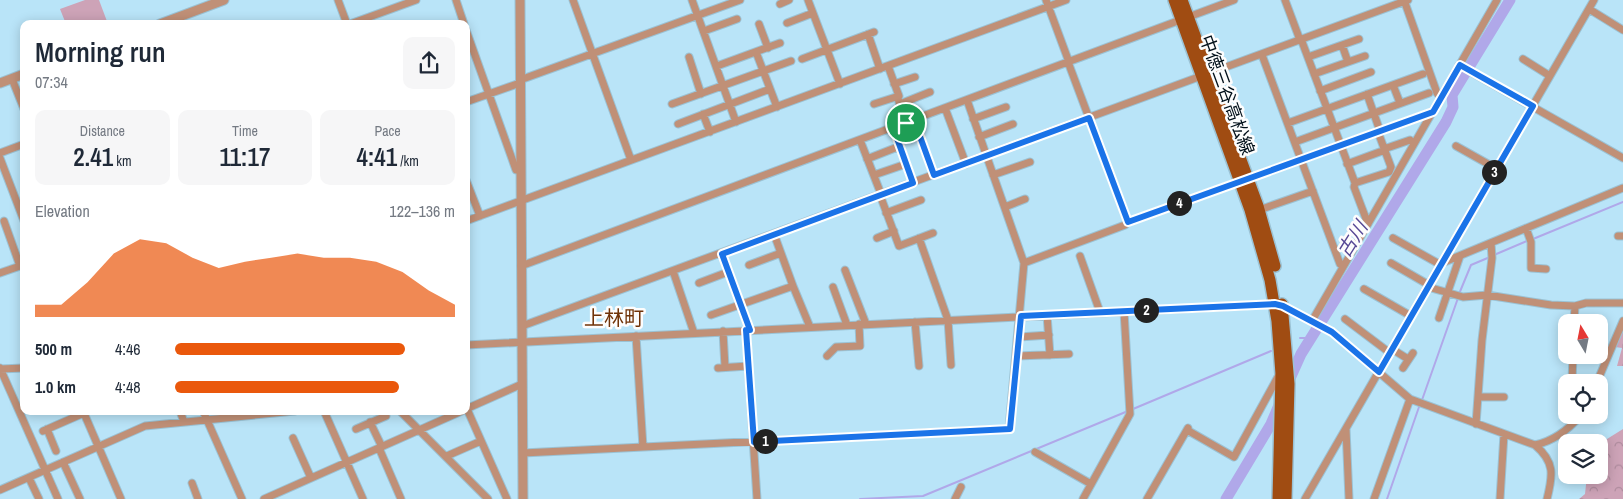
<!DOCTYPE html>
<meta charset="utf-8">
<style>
:root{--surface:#fff;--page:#f6f6f7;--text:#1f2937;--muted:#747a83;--accent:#ea580c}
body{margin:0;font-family:"Archivo Narrow","Noto Sans JP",sans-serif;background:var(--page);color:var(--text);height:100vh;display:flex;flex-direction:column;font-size:19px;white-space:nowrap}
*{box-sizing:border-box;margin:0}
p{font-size:16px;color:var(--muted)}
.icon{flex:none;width:28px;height:28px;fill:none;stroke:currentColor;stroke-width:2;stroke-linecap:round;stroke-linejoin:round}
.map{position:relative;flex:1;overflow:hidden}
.details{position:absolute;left:20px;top:20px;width:450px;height:395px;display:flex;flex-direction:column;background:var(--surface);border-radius:10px;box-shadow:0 2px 12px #0003}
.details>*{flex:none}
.needle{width:32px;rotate:350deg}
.controls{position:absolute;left:1558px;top:314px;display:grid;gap:10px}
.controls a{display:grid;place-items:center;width:50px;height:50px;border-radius:10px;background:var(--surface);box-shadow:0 2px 12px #0003;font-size:25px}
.pin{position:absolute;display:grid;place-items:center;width:42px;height:42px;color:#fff;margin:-21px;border:2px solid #fff;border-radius:50%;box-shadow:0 1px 5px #0007}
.km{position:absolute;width:25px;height:25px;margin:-12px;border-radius:50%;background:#222;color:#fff;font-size:14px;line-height:25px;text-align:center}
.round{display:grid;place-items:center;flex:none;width:52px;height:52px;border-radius:10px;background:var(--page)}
.headline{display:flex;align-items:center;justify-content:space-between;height:85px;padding:0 15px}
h1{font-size:28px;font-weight:600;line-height:38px}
.figures{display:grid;grid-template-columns:repeat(3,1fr);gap:8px;height:85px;padding:5px 15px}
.figures div{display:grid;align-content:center;border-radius:10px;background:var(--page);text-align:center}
.figures b{font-size:25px;font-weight:600}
.figures small{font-size:14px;font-weight:400}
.figures p{font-size:14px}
.chart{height:140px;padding:10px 15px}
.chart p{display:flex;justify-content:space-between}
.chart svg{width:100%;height:90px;margin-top:5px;fill:var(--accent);opacity:.7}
ul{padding:0 15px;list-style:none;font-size:16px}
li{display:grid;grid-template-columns:80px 60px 1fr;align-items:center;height:38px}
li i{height:12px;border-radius:6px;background:var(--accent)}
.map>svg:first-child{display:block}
.forest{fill:url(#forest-crowns)}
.cemetery{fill:url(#cemetery-stones)}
.green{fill:#cda3b7}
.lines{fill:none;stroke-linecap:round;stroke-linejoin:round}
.stream{stroke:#b0a8e9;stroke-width:2}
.river{stroke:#b0a8e9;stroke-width:11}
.minor-casing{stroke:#9bc2d4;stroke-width:9}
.tertiary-casing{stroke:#9bc2d4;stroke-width:11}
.primary-casing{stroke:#9bc2d4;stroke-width:14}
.minor{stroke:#c09077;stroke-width:7}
.tertiary{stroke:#c09077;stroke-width:9}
.primary{stroke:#a04c12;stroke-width:11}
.route-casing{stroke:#fff;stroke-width:10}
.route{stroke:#1a73e8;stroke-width:6}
.labels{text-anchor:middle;stroke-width:5;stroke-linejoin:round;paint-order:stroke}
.street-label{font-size:18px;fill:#000f19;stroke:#fdfdfd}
.water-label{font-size:19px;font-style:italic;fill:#564895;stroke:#fdfdfd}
.quarter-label{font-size:20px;fill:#703308;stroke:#fdfdfd}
</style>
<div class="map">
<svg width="1623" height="499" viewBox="0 0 1623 499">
<defs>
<pattern id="forest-crowns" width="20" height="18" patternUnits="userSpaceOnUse" patternTransform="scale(1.25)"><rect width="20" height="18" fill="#cda3b7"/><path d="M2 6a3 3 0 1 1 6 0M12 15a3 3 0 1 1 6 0" fill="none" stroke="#ae8b9d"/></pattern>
<pattern id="cemetery-stones" width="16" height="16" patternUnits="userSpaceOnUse" patternTransform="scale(1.25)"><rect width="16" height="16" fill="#cda3b7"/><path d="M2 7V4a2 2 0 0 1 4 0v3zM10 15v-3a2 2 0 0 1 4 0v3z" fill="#ae8b9d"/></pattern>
</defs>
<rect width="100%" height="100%" fill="#b9e4f8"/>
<path class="forest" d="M 1623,429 L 1623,499 L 1579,499 L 1585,494 L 1587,475 L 1599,475 L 1599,444 Z"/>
<path class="cemetery" d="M 1623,328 L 1623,366 L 1617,366 L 1622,348 L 1615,347 Z"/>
<path class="green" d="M 85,0 L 99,0 L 108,24 L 66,24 L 60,9 Z"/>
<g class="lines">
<path class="stream" d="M 1533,239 L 1623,202
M 1494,255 L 1527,241
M 1459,294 L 1471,265 L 1490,257
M 1300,338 L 1311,338
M 1422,400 L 1458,298
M 1133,409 L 1271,351
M 860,499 L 923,496 L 1128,411
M 1387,499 L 1419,407"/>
<path class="river" d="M 1288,383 L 1301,354 L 1446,122 L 1453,107 L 1452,95 L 1510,0
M 1226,499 L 1271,424 L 1280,403"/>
<g class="minor-casing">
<path id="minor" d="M 338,0 L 347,24
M 456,0 L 464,24
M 573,0 L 631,160
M 692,0 L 736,122
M 808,0 L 840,84
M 1046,0 L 1069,62
M 1285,0 L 1300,40
M 1404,0 L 1437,93 L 1441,98
M 780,4 L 789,0
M 1589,9 L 1623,30
M 787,23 L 813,13
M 350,24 L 416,0
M 759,24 L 768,48
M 466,30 L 516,170 L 521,170
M 704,31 L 737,19
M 868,34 L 880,69
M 1301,39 L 1355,183 L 1389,172 L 1391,167 L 1378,132
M 1342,45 L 1348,62
M 756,52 L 777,107
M 1262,55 L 1340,264
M 689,57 L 701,94
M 1308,57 L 1359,39
M 802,59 L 874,32
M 1523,59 L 1550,76
M 1068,62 L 1128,222 L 1433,112
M 1459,65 L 1623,158
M 717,66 L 780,43
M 1314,74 L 1365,56
M 12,79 L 24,109
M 520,80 L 740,0
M 894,84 L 915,77
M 1393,85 L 1400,103
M 1320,91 L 1371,72
M 1367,94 L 1380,131
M 898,99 L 906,123
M 967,100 L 1024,263
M 466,102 L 520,83
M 672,104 L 791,61
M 874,104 L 899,96 L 888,66
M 900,104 L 930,92
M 945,108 L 966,164
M 703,114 L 710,132
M 973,119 L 1006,107
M 914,120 L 934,175
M 1288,123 L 1423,74
M 678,124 L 770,89
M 893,127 L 913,183
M 979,137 L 1013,124
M 860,140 L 881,194
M 1295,142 L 1429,93
M 1456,146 L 1497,169
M 1384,149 L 1410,140
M 0,153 L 24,144
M 0,158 L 24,221
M 867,159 L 900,146
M 1347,164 L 1385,150
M 874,175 L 906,164
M 993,175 L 1030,162
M 466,180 L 480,216
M 1355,183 L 1354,187 L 1368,224
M 880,195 L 899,246 L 933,233
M 1005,207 L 1025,199
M 1259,210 L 1313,191
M 886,213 L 921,200
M 4,221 L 20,266
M 466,221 L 1066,0
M 1526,228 L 1531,242 L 1531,268 L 1546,269
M 1618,236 L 1623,236
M 877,238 L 894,231
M 919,238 L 948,320 L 951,365
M 1393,238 L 1441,265
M 722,254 L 750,330
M 1080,256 L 1100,312
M 1391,263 L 1429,285
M 1442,263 L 1623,188
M 749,265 L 781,253
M 521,266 L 1234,0
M 845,270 L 866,324
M 673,271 L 694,333
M 0,273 L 23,265
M 699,283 L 728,272
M 793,286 L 810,327
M 833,287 L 847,325
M 1428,287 L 1463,297 L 1487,295 L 1551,305 L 1575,306 L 1586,303 L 1623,303
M 1364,289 L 1411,316
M 711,315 L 793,286 L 774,234
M 1047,315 L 1050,355
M 1439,318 L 1460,256
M 1345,319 L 1390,353
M 1312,321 L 1497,0
M 915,322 L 919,366
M 1574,322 L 1575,306
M 522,326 L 1408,0
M 746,330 L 757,499
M 723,331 L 725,367
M 636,336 L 643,447
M 1019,337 L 1049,335
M 466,345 L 1275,304 L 1283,306 L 1332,332 L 1410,399 L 1535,445 C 1555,462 1553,475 1547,499
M 1392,349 L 1408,359
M 827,356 L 836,347 L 860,346 L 859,324
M 1017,356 L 1069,354
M 0,368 L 58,499
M 718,368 L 748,366
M 1403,368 L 1413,353
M 0,369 L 24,368
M 1572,382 L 1573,355
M 1597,382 L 1623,321
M 1478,397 L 1504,397
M 466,409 L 522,384
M 467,409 L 507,499
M 83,411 L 121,499
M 180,411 L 184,422
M 203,411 L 242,499
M 324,411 L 363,499
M 400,411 L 488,499
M 370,422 L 382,447
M 1476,424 L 1482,340 L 1492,258 L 1491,243
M 47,429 L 56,451
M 356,429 L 386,416
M 1346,429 L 1349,499
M 1187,430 L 1234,457 L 1279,375
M 43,431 L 84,413
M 293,438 L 311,478
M 1535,445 C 1554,441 1569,429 1581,415
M 379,448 L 401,499
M 1035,452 L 1091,484
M 523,453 L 1009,429 L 1024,263 L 1125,225 L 1128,222
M 449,455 L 481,441
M 63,462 L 80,499
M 29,478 L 39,499
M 192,483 L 198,499
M 0,490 L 145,426 L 295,411
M 264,499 L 462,411
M 955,499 L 961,487
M 1083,499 L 1130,414 L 1124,311
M 1147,499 L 1188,428
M 1305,499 L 1594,0
M 1374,499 L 1410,399
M 1500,499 L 1504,434"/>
</g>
<g class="tertiary-casing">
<path id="tertiary" d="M 520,0 L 523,499
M 160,24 L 224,0
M 0,83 L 24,74"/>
</g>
<g class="primary-casing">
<path id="primary" d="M 1174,0 L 1250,210 L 1270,280 L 1277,321 L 1281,374 L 1278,499
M 1182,0 L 1258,206 L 1275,266
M 1282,304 L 1289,384 L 1286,499"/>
</g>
<use href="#minor" class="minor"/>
<use href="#tertiary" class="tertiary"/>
<use href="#primary" class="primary"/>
</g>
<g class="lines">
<g class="route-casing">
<path id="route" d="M 1460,65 L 1533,106 L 1379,372 L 1332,332 L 1283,306 L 1275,304 L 1021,316 L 1010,429 L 754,442 L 746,330 L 750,330 L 722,254 L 913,183 L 893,127 L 914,120 L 934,175 L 1089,118 L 1128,222 L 1433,112 Z"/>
</g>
<use href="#route" class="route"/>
</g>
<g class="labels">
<g class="street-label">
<text transform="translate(1227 95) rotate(70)" y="6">中徳三谷高松線</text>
</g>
<g class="water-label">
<text transform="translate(1352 239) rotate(-58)" y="7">古川</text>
</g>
<g class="quarter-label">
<text x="614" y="325">上林町</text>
</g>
</g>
</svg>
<div class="controls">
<a><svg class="needle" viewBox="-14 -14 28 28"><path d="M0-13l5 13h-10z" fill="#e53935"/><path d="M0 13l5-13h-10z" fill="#747a83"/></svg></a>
<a><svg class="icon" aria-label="locate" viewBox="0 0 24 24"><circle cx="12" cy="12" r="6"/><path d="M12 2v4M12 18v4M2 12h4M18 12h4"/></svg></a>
<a><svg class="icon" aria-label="layers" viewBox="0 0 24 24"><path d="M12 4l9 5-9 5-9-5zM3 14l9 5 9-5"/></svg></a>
</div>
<div class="pin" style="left:906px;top:123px;background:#1e9e55"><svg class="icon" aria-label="arrive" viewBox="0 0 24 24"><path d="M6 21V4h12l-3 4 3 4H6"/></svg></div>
<b class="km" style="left:765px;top:441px">1</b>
<b class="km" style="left:1146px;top:310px">2</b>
<b class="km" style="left:1494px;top:172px">3</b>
<b class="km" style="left:1179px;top:203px">4</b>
<section class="details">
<div class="headline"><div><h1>Morning run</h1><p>07:34</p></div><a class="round"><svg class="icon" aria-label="share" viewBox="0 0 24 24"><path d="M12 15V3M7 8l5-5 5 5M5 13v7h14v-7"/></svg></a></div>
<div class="figures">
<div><p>Distance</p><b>2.41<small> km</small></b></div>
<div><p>Time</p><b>11:17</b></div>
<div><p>Pace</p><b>4:41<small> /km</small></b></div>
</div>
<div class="chart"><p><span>Elevation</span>122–136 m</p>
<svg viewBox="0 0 160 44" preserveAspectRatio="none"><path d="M0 44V38L10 38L20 27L30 13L40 6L50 8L60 15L70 20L80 17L90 15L100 13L110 15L120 15L130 17L140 22L150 31L160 38V44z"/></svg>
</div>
<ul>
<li><b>500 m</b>4:46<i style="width:82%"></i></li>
<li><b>1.0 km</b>4:48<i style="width:80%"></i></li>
</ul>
</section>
</div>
